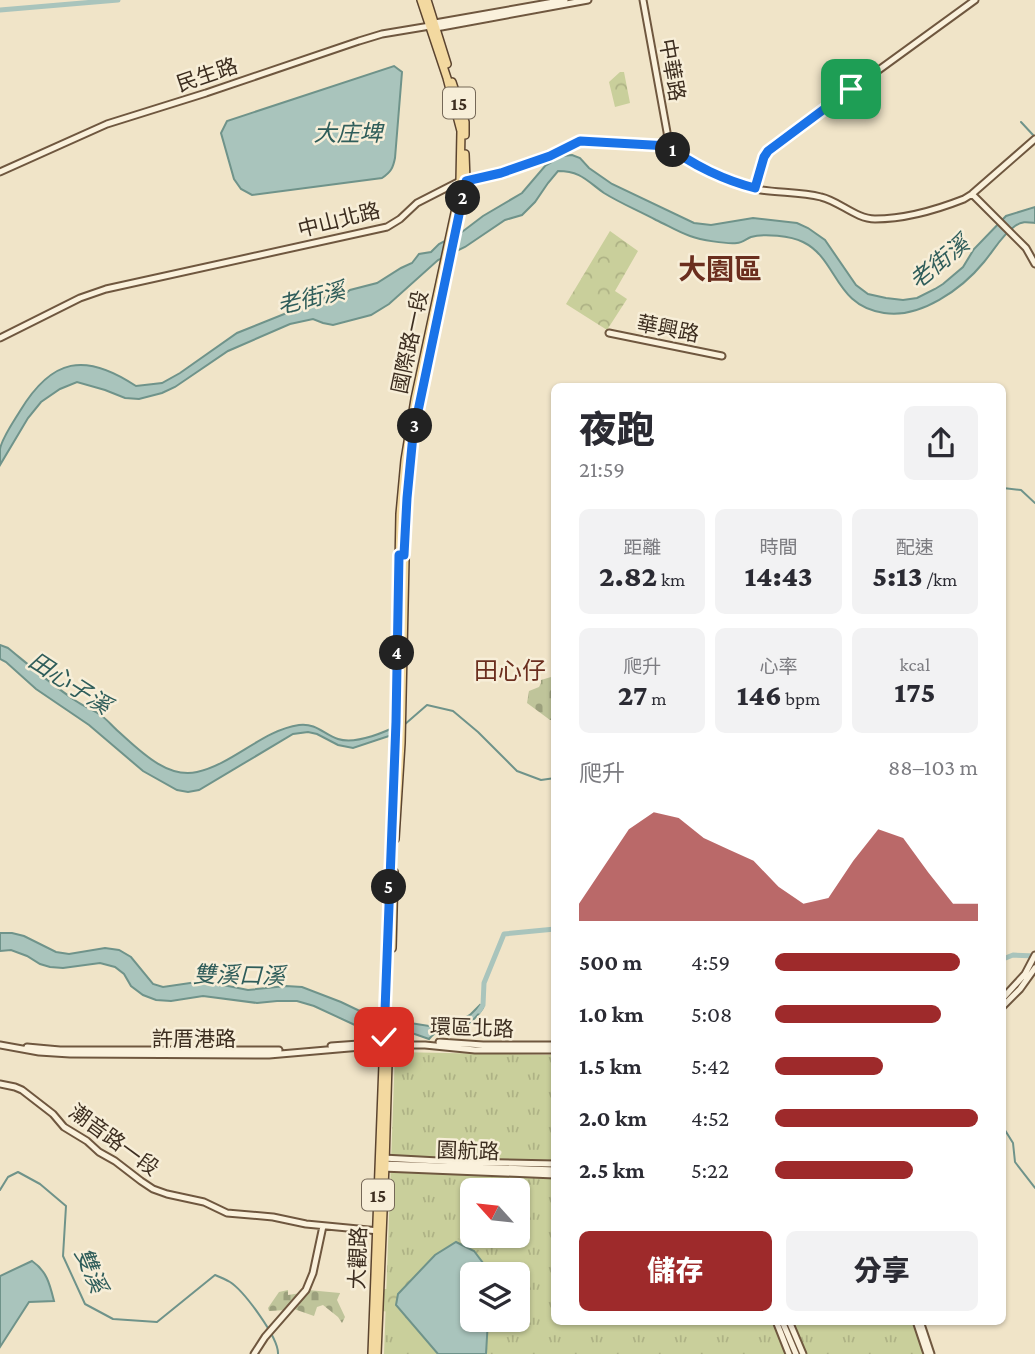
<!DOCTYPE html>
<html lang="zh-TW">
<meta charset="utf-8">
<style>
:root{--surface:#fff;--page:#f2f2f3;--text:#2b2b33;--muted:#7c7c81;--accent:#9e2a2b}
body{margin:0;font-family:"Crimson Pro","Noto Sans TC",serif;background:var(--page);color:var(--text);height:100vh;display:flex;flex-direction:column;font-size:26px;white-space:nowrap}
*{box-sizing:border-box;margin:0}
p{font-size:23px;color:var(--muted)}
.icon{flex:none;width:38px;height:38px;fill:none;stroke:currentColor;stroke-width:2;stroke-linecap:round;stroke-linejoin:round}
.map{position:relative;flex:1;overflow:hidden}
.drawer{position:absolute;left:551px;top:383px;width:455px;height:942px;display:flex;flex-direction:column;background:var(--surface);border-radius:10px;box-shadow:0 2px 5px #0004}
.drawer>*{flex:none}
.needle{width:46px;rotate:297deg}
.buttons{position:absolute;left:460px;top:1178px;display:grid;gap:14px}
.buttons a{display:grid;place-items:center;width:70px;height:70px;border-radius:10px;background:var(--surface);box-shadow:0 2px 5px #0004;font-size:35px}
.pin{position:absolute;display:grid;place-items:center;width:60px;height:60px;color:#fff;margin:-30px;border-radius:14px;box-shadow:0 4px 10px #0006}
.km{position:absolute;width:35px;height:35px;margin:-18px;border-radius:50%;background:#222;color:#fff;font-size:19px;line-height:35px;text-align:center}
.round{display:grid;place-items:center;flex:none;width:74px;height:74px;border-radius:10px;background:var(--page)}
.head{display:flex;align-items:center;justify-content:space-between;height:119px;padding:0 28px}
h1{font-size:38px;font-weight:800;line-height:52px}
.metrics{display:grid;grid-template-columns:repeat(3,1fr);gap:10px;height:119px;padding:7px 28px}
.metrics div{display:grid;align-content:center;border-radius:10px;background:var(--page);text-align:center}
.metrics b{font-size:30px;font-weight:800}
.metrics small{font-size:19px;font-weight:400}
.metrics p{font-size:19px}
.chart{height:196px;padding:14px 28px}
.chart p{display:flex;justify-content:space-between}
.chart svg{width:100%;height:126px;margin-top:7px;fill:var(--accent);opacity:.7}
.action{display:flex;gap:14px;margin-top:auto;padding:14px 28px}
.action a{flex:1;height:80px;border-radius:10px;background:var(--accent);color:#fff;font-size:28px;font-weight:800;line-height:80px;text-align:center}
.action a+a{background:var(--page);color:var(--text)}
ul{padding:0 28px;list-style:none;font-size:23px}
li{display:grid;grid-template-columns:112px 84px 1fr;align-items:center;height:52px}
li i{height:18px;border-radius:9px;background:var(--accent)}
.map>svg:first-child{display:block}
.grass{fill:url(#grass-tufts);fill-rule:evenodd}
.forest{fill:url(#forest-crowns)}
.cemetery{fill:url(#cemetery-stones)}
.water{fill:#a9c4bc;stroke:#6f938a;stroke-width:2}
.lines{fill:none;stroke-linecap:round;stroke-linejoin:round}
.stream{stroke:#6f938a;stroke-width:2}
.river{stroke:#a9c4bc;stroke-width:5}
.secondary-casing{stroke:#6f573f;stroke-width:9}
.primary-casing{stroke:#5b4430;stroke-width:10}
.secondary{stroke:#faf1dc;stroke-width:5}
.primary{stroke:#f3d9a0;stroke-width:7}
.route-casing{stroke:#fff;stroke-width:14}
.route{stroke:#1a73e8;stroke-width:9}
.labels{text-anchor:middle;stroke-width:5;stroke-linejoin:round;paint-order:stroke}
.shield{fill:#f7eed8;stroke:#756857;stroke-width:2}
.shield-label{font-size:19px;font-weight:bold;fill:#3d2e20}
.street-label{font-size:21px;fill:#3d2e20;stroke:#f7eed8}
.water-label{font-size:23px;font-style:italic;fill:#2f5d5a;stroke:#f7eed8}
.quarter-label{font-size:24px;fill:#6b2e1e;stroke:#f7eed8}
.district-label{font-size:28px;font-weight:bold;fill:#6b2e1e;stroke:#f7eed8}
</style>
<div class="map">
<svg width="1035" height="1354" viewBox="0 0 1035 1354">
<defs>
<pattern id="grass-tufts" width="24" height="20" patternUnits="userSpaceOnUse" patternTransform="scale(1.75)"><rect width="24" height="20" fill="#c9cf9b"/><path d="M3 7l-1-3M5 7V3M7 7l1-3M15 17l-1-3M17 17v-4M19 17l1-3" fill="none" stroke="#aeb285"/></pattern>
<pattern id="forest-crowns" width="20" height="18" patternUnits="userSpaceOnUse" patternTransform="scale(1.75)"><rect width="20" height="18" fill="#c9cf9b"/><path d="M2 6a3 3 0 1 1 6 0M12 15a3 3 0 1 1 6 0" fill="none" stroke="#aeb285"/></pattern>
<pattern id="cemetery-stones" width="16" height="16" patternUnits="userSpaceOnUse" patternTransform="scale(1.75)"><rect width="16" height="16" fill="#bfc49a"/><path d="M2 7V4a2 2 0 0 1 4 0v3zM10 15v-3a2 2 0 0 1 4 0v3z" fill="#9ca07d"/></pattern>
</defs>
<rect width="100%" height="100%" fill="#f0e4c8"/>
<path class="grass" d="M 395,1052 L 555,1055 L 555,1321 L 913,1321 L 923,1354 L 384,1354 ZM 472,1190 L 518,1190 L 518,1236 L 472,1236 ZM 472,1274 L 518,1274 L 518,1320 L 472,1320 Z"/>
<path class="forest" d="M 620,72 L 624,72 L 630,103 L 615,107 L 609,82 Z
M 610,231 L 638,251 L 615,291 L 627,299 L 607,330 L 566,304 Z
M 453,1237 C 478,1244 482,1250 490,1274 L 472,1274 L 472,1320 L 491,1320 L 490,1354 L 425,1354 L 390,1312 L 382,1311 L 383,1289 L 393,1289 C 406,1271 432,1244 453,1237 Z"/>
<path class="cemetery" d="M 551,677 L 555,677 L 555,720 L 550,720 L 527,703 L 529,691 L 539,687 L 541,683 L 541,680 Z
M 288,1290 L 288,1295 L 301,1293 L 286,1310 L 269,1311 L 268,1308 L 279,1292 Z
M 308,1290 L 340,1293 L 337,1300 L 345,1317 L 342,1323 L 338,1317 L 323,1305 L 317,1307 L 314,1316 L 294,1309 Z"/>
<path class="water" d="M 394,66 L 402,72 L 395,158 C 393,168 391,172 382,178 L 252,195 L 241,189 L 234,179 L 221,133 L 227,121 Z
M 572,155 L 580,158 L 589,168 L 612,184 L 694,223 L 711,225 L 753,218 L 797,223 L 808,228 L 825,240 L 856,285 L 868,294 L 886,298 L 903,300 L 917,298 L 935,289 L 943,284 L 963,267 L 974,249 L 1006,216 L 1035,207 L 1035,223 C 1027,222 1022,221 1015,226 C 1002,235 994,250 984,262 C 962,289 920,319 884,313 C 834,306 838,259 803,242 C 791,236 764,233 751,237 C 746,239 742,243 737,243 C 725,244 701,240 690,236 C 678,232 667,225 656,220 C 639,211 620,203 604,193 C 587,181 581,171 558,171 L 548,183 L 535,202 L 522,215 L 505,220 L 465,247 L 438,260 L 389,304 L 371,315 L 333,325 L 323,323 L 313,319 L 290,324 L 228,351 L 175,387 L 162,393 L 139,399 L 125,398 L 105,390 L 77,382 L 60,389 L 41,402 L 28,418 L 0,465 C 0,460 0,454 0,449 C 2,438 14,421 20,411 C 52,358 85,352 136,386 L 162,383 L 180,373 L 237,333 L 329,296 L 341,297 L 350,290 L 377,283 L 401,268 L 412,263 L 419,254 L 431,252 L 439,244 L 462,232 L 483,216 L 522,193 L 545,166 L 562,156 Z
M 0,645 L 8,648 C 30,666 52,685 76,701 C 83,706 92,709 99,714 C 106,718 112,726 119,732 C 139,750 167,779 197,772 C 233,764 263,730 299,725 C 317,723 323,734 338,739 C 357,745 387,731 404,723 L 404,731 L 353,748 L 338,745 L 317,734 L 308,732 L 293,734 L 199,790 L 188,792 L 177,790 L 143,771 L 89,725 L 36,689 L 6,662 L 0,659 Z
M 0,933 L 12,933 L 24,936 L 56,952 L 69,954 L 105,948 L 119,950 L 131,957 L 153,984 L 163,987 L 197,982 L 213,983 L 248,990 L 286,986 L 302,987 L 341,1002 L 366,1014 L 385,1019 L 429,1026 L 449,1018 L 459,1021 L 470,1015 L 480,1005 L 483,1008 C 477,1017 471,1024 461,1027 C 448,1030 439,1027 429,1039 L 409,1032 L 378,1034 L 357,1026 L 314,1006 L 297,1001 L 277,1001 L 257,1003 L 203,996 L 171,1001 L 156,1000 L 143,995 L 131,986 L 124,974 L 115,967 L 100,963 L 63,968 L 50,967 L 40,964 L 27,956 L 11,950 L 0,951 Z
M 456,1242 L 474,1251 L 483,1263 L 479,1274 L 472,1274 L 472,1320 L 488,1320 L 486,1354 L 438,1354 L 396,1305 L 398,1294 L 435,1255 Z
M 32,1261 C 47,1271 50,1285 54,1301 L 29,1302 L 0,1347 L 0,1276 Z"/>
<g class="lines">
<path class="stream" d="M 1021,122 L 1034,136
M 1003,488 L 1021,490 L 1035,503
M 404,725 L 427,705 L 453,711 L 478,732 L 517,771 L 541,780 L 555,778
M 1003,1127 L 1013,1143 L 1015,1162 L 1035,1188
M 0,1190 L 8,1177 L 18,1172 L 40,1184 L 66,1206 L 63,1256 L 85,1304 L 113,1319 L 157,1322 L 215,1275 C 220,1277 225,1279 230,1282 C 244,1291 279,1338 278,1354"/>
<path class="river" d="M 0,10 L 118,0
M 1003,959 L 1013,955 L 1035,956
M 479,1011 L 483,1005 L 484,983 L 504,934 L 555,929"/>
<g class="secondary-casing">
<path id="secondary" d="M 643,0 L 667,132 L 669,147
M 433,27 L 436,28 L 588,0
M 0,172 L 107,124 L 206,93 L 359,41 L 382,34 L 430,26 L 435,23 L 565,0
M 755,188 L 764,157 L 770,149 L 975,0
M 972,194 L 1026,248 L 1035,264
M 609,333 L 722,356
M 0,338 L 80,298 L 106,289 L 387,227 L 400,219 L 417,203 L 460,181 L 469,181 L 501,173 L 550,156 L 580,141 L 669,147 C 689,163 735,185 761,190 C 781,193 801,192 821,197 C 839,201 856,219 875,219 C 906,219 936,210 964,199 L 972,194 L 1035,139
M 1003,998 L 1025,974 L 1035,955
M 1003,1006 L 1020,989 L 1035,968
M 439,1042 L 483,1045 L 555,1045
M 0,1045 L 39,1052 L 70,1054 L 269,1055 L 384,1045 L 425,1045 L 475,1050 L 555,1050
M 331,1046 L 401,1041
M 27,1047 L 60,1050 L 279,1050
M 0,1084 L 15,1087 L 22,1090 L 53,1114 L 64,1127 L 87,1141 L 99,1152 L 115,1161 L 141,1181 L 153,1189 L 167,1194 L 204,1202 L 227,1213 L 273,1217 L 306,1224 L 379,1231
M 383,1158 L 457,1162 L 555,1164
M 383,1164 L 555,1170
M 382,1168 L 555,1175
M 776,1321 L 789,1354
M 782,1321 L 796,1354
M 789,1321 L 803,1354
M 916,1321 L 927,1354
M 920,1321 L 931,1354
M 254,1354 L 265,1337 L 306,1290 L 313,1273 L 323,1226"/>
</g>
<g class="primary-casing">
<path id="primary" d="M 427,0 L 447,64
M 452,82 L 465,122 L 465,135
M 460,211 L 466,181 L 465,154
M 417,417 L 448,267
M 395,839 L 401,743 L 406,514 L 412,446
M 392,948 L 394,872
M 372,1354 L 396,721 L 400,514 L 405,460 L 415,399 L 456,208 L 460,181 L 461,131 L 447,78 L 421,0
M 377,1354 L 385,1164 L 389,1029"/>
</g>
<use href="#secondary" class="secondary"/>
<use href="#primary" class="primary"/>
</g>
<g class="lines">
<g class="route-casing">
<path id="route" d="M 384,1037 L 396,722 L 399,555 L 404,555 L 407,498 L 413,435 L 466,181 L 501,173 L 550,156 L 580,141 L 669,146 C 691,165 727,181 755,188 L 764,157 L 768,151 L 851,89"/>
</g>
<use href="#route" class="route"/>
</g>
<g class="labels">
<g class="shield">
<rect x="443" y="87.5" width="32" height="31" rx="5"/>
<rect x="362" y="1179.5" width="32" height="31" rx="5"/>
</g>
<g class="shield-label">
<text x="459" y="110">15</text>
<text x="378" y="1202">15</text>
</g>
<g class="street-label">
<text transform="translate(672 70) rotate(80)" y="7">中華路</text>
<text transform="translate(207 75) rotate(-19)" y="7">民生路</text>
<text transform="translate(339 220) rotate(-14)" y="7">中山北路</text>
<text transform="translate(668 329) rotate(11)" y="7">華興路</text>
<text transform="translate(410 342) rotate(-78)" y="7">國際路一段</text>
<text transform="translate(472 1028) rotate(2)" y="7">環區北路</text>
<text x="194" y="1046">許厝港路</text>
<text transform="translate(114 1140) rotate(36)" y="7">潮音路一段</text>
<text transform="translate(468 1151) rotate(2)" y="7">園航路</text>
<text transform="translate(358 1258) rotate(-88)" y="7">大觀路</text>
</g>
<g class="water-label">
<text x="348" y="141">大庄埤</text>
<text transform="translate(939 262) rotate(-39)" y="8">老街溪</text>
<text transform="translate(311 298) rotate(-14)" y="8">老街溪</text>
<text transform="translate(70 683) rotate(33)" y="8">田心子溪</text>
<text transform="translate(239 975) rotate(1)" y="8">雙溪口溪</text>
<text transform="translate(91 1270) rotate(67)" y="8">雙溪</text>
</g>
<g class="quarter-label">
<text x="510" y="679">田心仔</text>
</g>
<g class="district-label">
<text x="720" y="279">大園區</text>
</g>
</g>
</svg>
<div class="buttons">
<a><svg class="needle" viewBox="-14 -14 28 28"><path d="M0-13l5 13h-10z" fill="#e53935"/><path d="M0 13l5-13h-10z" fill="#7c7c81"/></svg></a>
<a><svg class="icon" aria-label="layers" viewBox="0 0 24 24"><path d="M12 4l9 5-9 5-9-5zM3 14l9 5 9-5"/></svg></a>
</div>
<div class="pin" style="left:851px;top:89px;background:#1e9e55"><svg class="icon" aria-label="arrive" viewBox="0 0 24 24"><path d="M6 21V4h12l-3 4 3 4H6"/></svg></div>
<div class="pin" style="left:384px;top:1037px;background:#d93025"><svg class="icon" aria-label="check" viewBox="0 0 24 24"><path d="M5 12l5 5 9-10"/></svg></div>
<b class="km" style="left:673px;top:150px">1</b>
<b class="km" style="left:463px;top:198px">2</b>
<b class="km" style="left:415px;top:426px">3</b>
<b class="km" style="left:397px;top:653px">4</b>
<b class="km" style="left:389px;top:887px">5</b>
<section class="drawer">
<div class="head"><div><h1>夜跑</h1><p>21:59</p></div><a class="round"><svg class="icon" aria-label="share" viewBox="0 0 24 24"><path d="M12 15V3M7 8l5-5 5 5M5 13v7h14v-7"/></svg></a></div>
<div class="metrics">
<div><p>距離</p><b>2.82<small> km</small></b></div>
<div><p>時間</p><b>14:43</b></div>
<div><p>配速</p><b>5:13<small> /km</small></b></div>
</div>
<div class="metrics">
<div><p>爬升</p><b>27<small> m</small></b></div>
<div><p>心率</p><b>146<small> bpm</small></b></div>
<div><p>kcal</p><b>175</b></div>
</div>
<div class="chart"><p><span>爬升</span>88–103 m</p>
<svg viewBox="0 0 160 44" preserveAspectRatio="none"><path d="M0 44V38L10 25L20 12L30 6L40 8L50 15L60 19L70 23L80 32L90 38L100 36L110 23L120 12L130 15L140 27L150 38L160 38V44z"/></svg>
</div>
<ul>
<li><b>500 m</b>4:59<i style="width:91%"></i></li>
<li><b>1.0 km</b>5:08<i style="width:82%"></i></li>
<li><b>1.5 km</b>5:42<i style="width:53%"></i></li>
<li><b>2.0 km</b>4:52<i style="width:100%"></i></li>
<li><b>2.5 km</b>5:22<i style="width:68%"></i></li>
</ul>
<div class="action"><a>儲存</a><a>分享</a></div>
</section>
</div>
